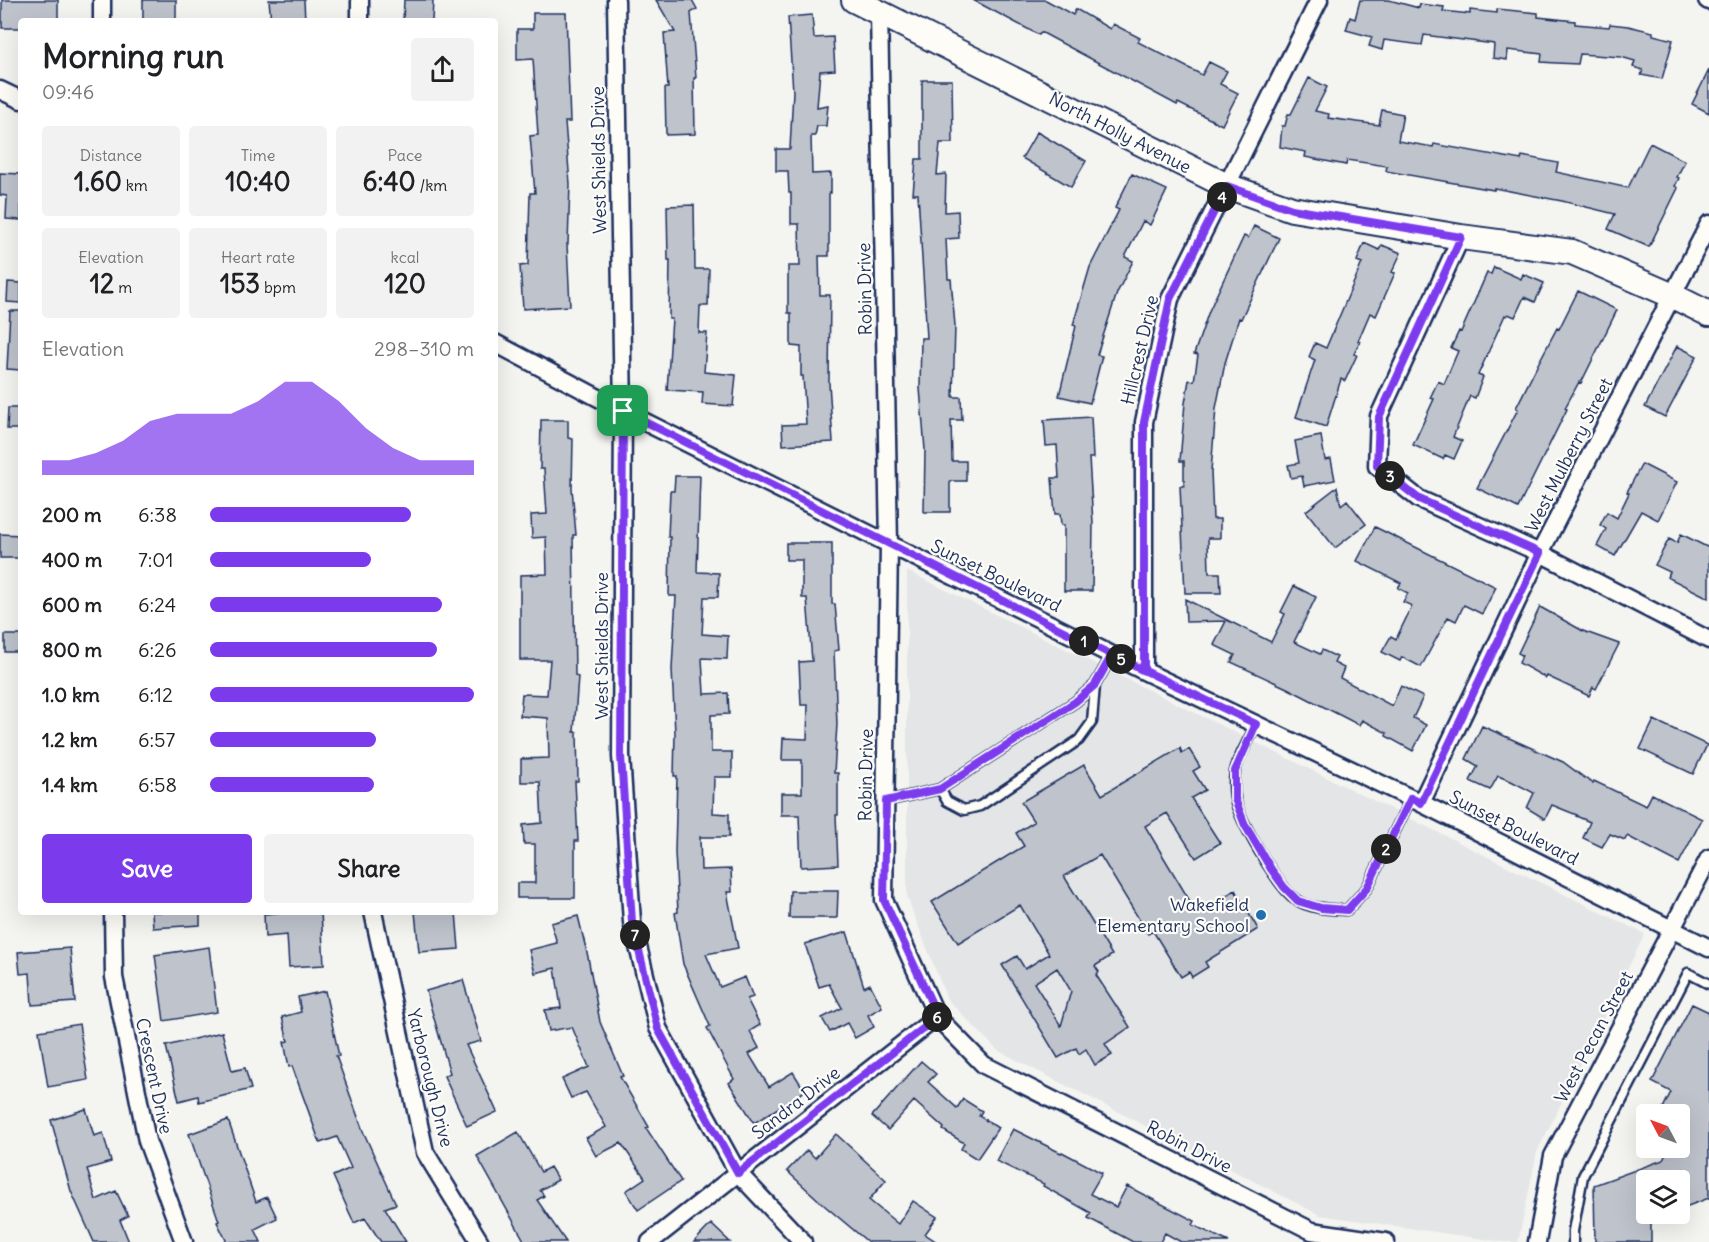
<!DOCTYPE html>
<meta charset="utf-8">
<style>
:root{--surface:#fff;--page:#f2f2f2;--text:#202124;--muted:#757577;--accent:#7c3aed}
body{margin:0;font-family:Delius,sans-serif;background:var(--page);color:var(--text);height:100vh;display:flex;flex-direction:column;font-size:22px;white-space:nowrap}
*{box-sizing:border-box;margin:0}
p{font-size:20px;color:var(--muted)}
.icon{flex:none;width:33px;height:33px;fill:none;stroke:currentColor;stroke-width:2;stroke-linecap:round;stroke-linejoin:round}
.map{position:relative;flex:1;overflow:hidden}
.details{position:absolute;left:18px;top:18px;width:480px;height:897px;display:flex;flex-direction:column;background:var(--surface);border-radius:6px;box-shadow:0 6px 24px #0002}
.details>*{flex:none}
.needle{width:39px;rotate:311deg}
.buttons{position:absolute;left:1636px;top:1104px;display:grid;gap:12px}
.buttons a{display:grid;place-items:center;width:54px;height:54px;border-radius:6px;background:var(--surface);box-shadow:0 6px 24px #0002;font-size:30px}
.pin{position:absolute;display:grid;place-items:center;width:51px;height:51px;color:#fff;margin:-26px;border-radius:12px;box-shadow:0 3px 9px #0006}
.km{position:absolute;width:30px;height:30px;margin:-15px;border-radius:50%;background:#222;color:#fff;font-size:16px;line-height:30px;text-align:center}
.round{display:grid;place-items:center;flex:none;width:63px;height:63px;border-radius:6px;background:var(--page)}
.head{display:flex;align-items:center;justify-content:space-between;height:102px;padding:0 24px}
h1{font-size:33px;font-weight:700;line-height:45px}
.figures{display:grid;grid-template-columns:repeat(3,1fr);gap:9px;height:102px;padding:6px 24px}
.figures div{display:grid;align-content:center;border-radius:6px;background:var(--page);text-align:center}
.figures b{font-size:26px;font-weight:700}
.figures small{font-size:16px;font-weight:400}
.figures p{font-size:16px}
.chart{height:168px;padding:12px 24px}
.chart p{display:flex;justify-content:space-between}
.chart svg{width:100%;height:108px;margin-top:6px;fill:var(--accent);opacity:.7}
.cta{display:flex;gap:12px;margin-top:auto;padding:12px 24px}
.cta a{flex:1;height:69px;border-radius:6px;background:var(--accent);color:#fff;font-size:24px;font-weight:700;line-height:69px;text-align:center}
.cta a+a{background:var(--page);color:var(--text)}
ul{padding:0 24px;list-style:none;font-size:20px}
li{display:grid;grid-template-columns:96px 72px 1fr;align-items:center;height:45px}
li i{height:15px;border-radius:8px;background:var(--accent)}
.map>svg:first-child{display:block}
.built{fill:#e4e5e6}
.building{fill:#bfc3cc;stroke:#1b2f5e;stroke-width:1.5;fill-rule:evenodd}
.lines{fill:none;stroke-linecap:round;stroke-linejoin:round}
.lane-casing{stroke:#1b2f5e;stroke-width:13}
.street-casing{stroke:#1b2f5e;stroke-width:21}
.secondary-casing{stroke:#1b2f5e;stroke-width:28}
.lane{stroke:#fdfcf7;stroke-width:8}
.street{stroke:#fdfcf7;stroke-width:16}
.secondary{stroke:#fdfcf7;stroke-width:24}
.route-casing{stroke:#fff;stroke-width:12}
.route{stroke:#7c3aed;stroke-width:8}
.poi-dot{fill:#1f6fb2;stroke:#fdfcf7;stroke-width:2}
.labels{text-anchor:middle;stroke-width:4.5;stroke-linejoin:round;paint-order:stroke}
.street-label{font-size:18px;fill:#1b2f5e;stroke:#fdfcf7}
.poi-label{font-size:18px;fill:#1b2f5e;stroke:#fdfcf7;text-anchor:end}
</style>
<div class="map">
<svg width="1709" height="1242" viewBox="0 0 1709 1242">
<rect width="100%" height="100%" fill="#f4f4f1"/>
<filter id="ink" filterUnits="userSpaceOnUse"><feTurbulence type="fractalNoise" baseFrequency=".0167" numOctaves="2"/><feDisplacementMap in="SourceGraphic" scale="12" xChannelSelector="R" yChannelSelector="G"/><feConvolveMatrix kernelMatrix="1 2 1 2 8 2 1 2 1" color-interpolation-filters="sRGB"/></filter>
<g filter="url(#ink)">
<path class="built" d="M 907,571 L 1645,934 L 1537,1152 L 1518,1242 L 1504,1242 L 1320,1215 L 997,1050 L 947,999 L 907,897 Z"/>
<path class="building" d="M 2,0 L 58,0 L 58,21 L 21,21 L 21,28 L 2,28 Z
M 143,0 L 176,0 L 176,21 L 143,21 Z
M 269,0 L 304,0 L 305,21 L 271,21 Z
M 404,0 L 433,0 L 432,21 L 403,21 Z
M 656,0 L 692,0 L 697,9 L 691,13 L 696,78 L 694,78 L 695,134 L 666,135 L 665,88 L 668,88 L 664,33 L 675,32 Z
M 973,0 L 1046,0 L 1073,15 L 1076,9 L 1110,29 L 1113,24 L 1140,38 L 1138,42 L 1202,75 L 1209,62 L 1227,71 L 1220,84 L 1238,93 L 1222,125 L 1178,103 L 1177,105 L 1041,32 L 1039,35 Z
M 1360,0 L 1389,0 L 1419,8 L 1420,4 L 1444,7 L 1443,11 L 1470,14 L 1470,10 L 1497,13 L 1497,9 L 1538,13 L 1538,17 L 1575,21 L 1575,24 L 1609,27 L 1610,24 L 1628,26 L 1653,32 L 1653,35 L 1673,40 L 1662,79 L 1641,75 L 1643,70 L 1633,67 L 1635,61 L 1621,57 L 1580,54 L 1578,64 L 1556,63 L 1541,62 L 1542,54 L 1508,50 L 1507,60 L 1493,58 L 1494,44 L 1424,35 L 1422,45 L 1384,40 L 1382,50 L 1369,46 L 1372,37 L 1346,30 L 1350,17 L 1355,19 Z
M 533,13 L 566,13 L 570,122 L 565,122 L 570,184 L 568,244 L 567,244 L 570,306 L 523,309 L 520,266 L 528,265 L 530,193 L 535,193 L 530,136 L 538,135 L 533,59 L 517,60 L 517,29 L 533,29 Z
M 812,15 L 814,38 L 833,37 L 835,70 L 820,71 L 817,107 L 828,105 L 826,126 L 817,126 L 815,136 L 811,136 L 812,174 L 831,173 L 831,193 L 829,193 L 829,256 L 819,256 L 820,295 L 830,295 L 829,383 L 833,442 L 783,445 L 782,425 L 806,424 L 803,376 L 801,376 L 801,347 L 791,346 L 791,313 L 788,313 L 788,266 L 800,266 L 799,224 L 791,224 L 791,193 L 789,193 L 788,171 L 776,171 L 776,149 L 790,149 L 793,91 L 788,17 Z
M 1709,70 L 1709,113 L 1692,104 Z
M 1309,78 L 1327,87 L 1315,111 L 1329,114 L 1328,118 L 1379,125 L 1382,110 L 1403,114 L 1398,141 L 1433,147 L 1434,144 L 1521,160 L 1522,156 L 1558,163 L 1556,172 L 1628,188 L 1650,143 L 1685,161 L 1677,177 L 1679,178 L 1675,186 L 1678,188 L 1649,247 L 1608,229 L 1615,214 L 1562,201 L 1494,188 L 1494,190 L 1386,171 L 1387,166 L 1347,160 L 1346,165 L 1305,157 L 1306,152 L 1280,147 L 1282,126 L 1285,126 L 1288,114 L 1291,114 Z
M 922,80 L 952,80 L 953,143 L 940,143 L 937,175 L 946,174 L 945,212 L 958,211 L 959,238 L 946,239 L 948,279 L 951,279 L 955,326 L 953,397 L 961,397 L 962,420 L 951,420 L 952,461 L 966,461 L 966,481 L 950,481 L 950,512 L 924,512 L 925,450 L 920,388 L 921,338 L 927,338 L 918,194 L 913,194 L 916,159 L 922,159 Z
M 1037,132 L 1086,161 L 1071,187 L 1022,158 Z
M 0,173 L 21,174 L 21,220 L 6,219 L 7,196 L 0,195 Z
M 1132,174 L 1167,190 L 1150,225 L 1143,221 L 1125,257 L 1133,261 L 1117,293 L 1097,355 L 1102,356 L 1090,403 L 1059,396 L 1076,326 L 1073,325 L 1090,267 L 1119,210 L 1115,208 Z
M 694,205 L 695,269 L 709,269 L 708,306 L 700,306 L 699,333 L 707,333 L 704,372 L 736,375 L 733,406 L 702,404 L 703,392 L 667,390 L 672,319 L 669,319 L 670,260 L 668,260 L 667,206 Z
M 1254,226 L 1279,238 L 1241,319 L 1239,318 L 1225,363 L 1216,408 L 1211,471 L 1213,519 L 1220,519 L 1220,538 L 1208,538 L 1209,573 L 1220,573 L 1221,593 L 1185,593 L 1180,486 L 1184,486 L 1184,461 L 1180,461 L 1185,403 L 1189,380 L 1194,381 L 1198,355 L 1194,354 L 1209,311 L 1244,236 L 1248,238 Z
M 1364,243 L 1379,250 L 1382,245 L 1401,253 L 1392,272 L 1395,273 L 1376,316 L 1370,313 L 1358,341 L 1360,342 L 1354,354 L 1357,355 L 1345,381 L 1341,379 L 1326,427 L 1296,417 L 1315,360 L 1309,357 L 1315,343 L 1326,348 L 1362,263 L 1357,261 Z
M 1494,267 L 1521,279 L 1523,274 L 1544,283 L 1535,302 L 1524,297 L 1515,317 L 1508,314 L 1507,316 L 1505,315 L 1478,375 L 1483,377 L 1475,398 L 1470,396 L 1453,437 L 1462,441 L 1454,459 L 1445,455 L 1443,459 L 1413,445 L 1434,399 L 1430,398 L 1438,381 L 1444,384 L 1458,351 L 1451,348 L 1459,331 L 1461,332 L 1487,273 L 1491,274 Z
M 8,282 L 21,283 L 21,303 L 7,302 Z
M 1578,291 L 1617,310 L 1581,383 L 1579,382 L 1565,408 L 1567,409 L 1518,508 L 1477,488 L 1518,409 L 1516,408 L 1539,362 L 1557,328 L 1559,329 Z
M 10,311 L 21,311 L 21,370 L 7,369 Z
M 1677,346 L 1697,356 L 1665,417 L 1645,407 Z
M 8,408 L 21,408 L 21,429 L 7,429 Z
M 1091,417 L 1093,458 L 1089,458 L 1093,523 L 1092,591 L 1064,591 L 1064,525 L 1061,525 L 1060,514 L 1055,514 L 1052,478 L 1059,478 L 1057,445 L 1046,446 L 1044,420 Z
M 541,420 L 568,420 L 568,438 L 573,439 L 572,488 L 576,535 L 573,535 L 575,676 L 578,677 L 574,732 L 577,732 L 578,781 L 575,781 L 578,841 L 575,841 L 575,898 L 517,898 L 517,883 L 535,883 L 535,844 L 524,844 L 523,825 L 542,823 L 540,782 L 521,782 L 521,759 L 549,758 L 548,718 L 520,716 L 522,694 L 547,695 L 550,660 L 520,660 L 520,575 L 547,574 L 546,537 L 532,538 L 531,515 L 547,514 L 544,469 L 540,469 Z
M 1321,436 L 1325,460 L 1331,459 L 1335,480 L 1304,486 L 1302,476 L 1291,478 L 1288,465 L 1299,463 L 1295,441 Z
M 1642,464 L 1677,482 L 1658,520 L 1641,511 L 1615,556 L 1597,546 L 1606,529 L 1600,525 L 1607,512 L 1617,518 L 1629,493 L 1627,492 Z
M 675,476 L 700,476 L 697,572 L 719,573 L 718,597 L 704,597 L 702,634 L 728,636 L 727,659 L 702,658 L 704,694 L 728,693 L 729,714 L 711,715 L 711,752 L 732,752 L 732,777 L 714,777 L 713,813 L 729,814 L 729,837 L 700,837 L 701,870 L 731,869 L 732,892 L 727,892 L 738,948 L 706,954 L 720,987 L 745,977 L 753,997 L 747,999 L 760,1025 L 750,1031 L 759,1048 L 749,1054 L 769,1087 L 793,1072 L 805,1091 L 754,1123 L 729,1083 L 734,1079 L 707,1028 L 710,1026 L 683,964 L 675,913 L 678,912 L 675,852 L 677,776 L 674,776 L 675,733 L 672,669 L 676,596 L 669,596 L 670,537 L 668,537 L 670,491 L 674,491 Z
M 1337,487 L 1341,505 L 1347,500 L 1366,524 L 1335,548 L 1306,511 Z
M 1375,527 L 1496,587 L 1482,614 L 1464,605 L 1456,621 L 1448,617 L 1421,667 L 1402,657 L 1400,661 L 1382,652 L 1391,636 L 1396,639 L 1412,606 L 1403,602 L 1408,593 L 1398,588 L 1401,583 L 1357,561 Z
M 0,534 L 21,535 L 21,558 L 0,558 Z
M 1681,534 L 1709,548 L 1709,598 L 1667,577 L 1670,572 L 1655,565 L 1669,539 L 1677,543 Z
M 786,543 L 832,543 L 832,604 L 835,604 L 839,650 L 834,651 L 837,724 L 834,773 L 838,773 L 838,815 L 836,815 L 838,865 L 801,867 L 799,815 L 781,815 L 781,793 L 802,793 L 802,760 L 782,760 L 783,738 L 807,739 L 808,705 L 801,705 L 799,662 L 812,661 L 807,598 L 802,598 L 802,560 L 786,560 Z
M 1294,586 L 1316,597 L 1294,642 L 1320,654 L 1322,650 L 1337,657 L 1334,663 L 1344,668 L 1340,678 L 1392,706 L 1401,686 L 1423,697 L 1413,718 L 1426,725 L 1413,751 L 1386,736 L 1387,733 L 1362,720 L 1359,725 L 1287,688 L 1231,662 L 1235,655 L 1214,645 L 1226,621 L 1186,622 L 1185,599 L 1271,642 L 1285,614 L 1281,612 Z
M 1540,607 L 1583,631 L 1619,644 L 1596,689 L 1593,687 L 1589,696 L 1547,676 L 1546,678 L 1519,663 L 1522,655 L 1518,653 Z
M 5,635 L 21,635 L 21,652 L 5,652 Z
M 1654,720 L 1707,745 L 1693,774 L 1640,749 Z
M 1482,726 L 1563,762 L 1593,784 L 1594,781 L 1646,806 L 1652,794 L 1702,819 L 1679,863 L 1627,836 L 1625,840 L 1610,834 L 1602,847 L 1583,838 L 1590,822 L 1576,816 L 1577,815 L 1552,805 L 1545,819 L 1527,808 L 1534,793 L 1511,781 L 1498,776 L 1490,790 L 1470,781 L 1478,766 L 1466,759 Z
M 1180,748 L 1182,753 L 1189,749 L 1200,767 L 1193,771 L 1205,790 L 1191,798 L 1220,843 L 1196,858 L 1167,813 L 1145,826 L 1197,913 L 1235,890 L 1258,929 L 1205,962 L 1208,967 L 1192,977 L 1189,972 L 1181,977 L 1153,931 L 1148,934 L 1100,855 L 1064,876 L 1112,955 L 1095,966 L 1099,972 L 1096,975 L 1130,1027 L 1105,1044 L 1112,1055 L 1095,1065 L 1086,1049 L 1079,1054 L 1076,1048 L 1058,1058 L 1002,965 L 1017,956 L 1025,969 L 1049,954 L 1020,905 L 958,943 L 932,902 L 1024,846 L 1016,833 L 1034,822 L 1021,802 L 1084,765 L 1102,795 ZM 1057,968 L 1071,991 L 1061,1026 L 1034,983 Z
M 790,891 L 838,891 L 837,918 L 789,918 Z
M 152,912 L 200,912 L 200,925 L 153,928 Z
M 287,912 L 321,912 L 324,965 L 289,967 L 287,935 L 265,937 L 264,914 Z
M 415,912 L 456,912 L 459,949 L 419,952 Z
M 578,916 L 588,957 L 600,1022 L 623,1076 L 620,1077 L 649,1127 L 646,1128 L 681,1181 L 638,1210 L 626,1191 L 645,1178 L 621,1143 L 596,1156 L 586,1138 L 606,1127 L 586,1092 L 571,1098 L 562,1079 L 589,1067 L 572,1027 L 549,1031 L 545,1010 L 561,1008 L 555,968 L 535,973 L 529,950 L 557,943 L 551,923 Z
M 847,932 L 864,987 L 870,984 L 882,1007 L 868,1015 L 874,1027 L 855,1038 L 847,1023 L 830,1032 L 822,1018 L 842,1008 L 829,984 L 819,987 L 805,944 Z
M 209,947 L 217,1012 L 164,1021 L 155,955 Z
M 70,948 L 75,1002 L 32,1005 L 30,973 L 20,974 L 18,952 Z
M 463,980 L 481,1041 L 466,1045 L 497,1112 L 467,1126 L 444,1076 L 450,1073 L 426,991 Z
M 325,991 L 339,1056 L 336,1056 L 363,1131 L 396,1204 L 385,1208 L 406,1242 L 381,1242 L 365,1218 L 354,1223 L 333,1176 L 351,1168 L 337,1137 L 320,1143 L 292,1066 L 289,1067 L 284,1042 L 288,1041 L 282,1017 L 301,1012 L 298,997 Z
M 1692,1004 L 1709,1012 L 1709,1198 L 1680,1209 L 1680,1180 L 1647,1180 L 1647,1214 L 1651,1214 L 1651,1242 L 1595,1242 L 1594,1185 L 1663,1160 L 1669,1148 L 1680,1148 L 1680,1114 L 1660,1114 L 1671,1092 L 1652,1082 Z
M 79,1024 L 88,1080 L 48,1087 L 39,1031 Z
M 222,1032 L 232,1071 L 245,1068 L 251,1089 L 199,1102 L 198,1096 L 179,1101 L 166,1046 Z
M 921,1061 L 936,1074 L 928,1082 L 957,1108 L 963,1099 L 982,1111 L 979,1116 L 998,1128 L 977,1159 L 961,1149 L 964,1143 L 943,1130 L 944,1128 L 914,1101 L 888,1130 L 872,1116 Z
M 86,1109 L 94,1136 L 103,1133 L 111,1162 L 87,1169 L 96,1200 L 116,1191 L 128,1216 L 120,1220 L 129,1242 L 94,1242 L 71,1191 L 51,1120 Z
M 228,1120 L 256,1202 L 267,1197 L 277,1218 L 255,1229 L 261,1242 L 227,1242 L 217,1222 L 219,1221 L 189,1134 Z
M 1013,1129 L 1061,1153 L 1062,1152 L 1102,1173 L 1090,1194 L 1116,1207 L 1127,1186 L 1195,1221 L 1193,1225 L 1229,1242 L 1181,1242 L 1165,1233 L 1160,1242 L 1133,1242 L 1088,1218 L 1091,1213 L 1043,1186 L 1044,1184 L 996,1161 Z
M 518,1132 L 541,1172 L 550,1167 L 558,1180 L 540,1190 L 544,1196 L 537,1200 L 566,1242 L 525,1242 L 477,1156 Z
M 836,1134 L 886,1180 L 869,1200 L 898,1224 L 913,1201 L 937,1217 L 925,1234 L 937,1242 L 868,1242 L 825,1206 L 787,1171 L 807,1150 L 815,1158 Z
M 711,1224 L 730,1242 L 694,1242 Z"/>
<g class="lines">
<g class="lane-casing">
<path id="lane" d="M 1256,724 C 1250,739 1239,755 1235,771 C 1234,778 1234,791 1235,798 C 1239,820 1278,888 1297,900 C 1310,909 1331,909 1347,910 L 1367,888 L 1411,798
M 940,789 L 947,801 L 964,810 L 980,806 L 1079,740 L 1092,722 L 1095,685
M 886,801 L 940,789 L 1075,702 L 1095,685 L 1112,655
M 1573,1242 L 1573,1231 L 1583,1176 L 1688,973 L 1709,984"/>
</g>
<g class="street-casing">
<path id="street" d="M 102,0 L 102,21
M 360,0 L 360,21
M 616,0 L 623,411 L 621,756 L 632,922 L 658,1028 L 738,1173 L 803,1242
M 1707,0 L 1709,1
M 879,12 L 889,544 L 884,900 L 937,1017 L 984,1065 L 1312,1231 L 1386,1242
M 0,90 L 21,100
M 1461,237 L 1379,416 L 1377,466 L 1419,499 L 1540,553 L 1709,640
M 495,343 L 623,411 L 889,544 L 1144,671 L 1421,803 L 1709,948
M 1144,671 L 1144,422 L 1170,299 L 1319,0
M 1421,803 L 1540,553 L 1709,224
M 113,912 L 114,977 L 147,1141 L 184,1242
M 373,912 L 425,1152 L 480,1242
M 650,1242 L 937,1017
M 1537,1242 L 1553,1156 L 1709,858"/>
</g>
<g class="secondary-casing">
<path id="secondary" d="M 854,0 L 1227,186 L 1292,209 L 1461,237 L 1572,252 L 1673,296 L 1709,314"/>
</g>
<use href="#lane" class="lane"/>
<use href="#street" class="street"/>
<use href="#secondary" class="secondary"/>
</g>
</g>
<g class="lines" filter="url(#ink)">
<g class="route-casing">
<path id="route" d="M 623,411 L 1112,655 L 1256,724 L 1235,771 L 1235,799 L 1245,825 L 1271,869 L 1284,887 L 1298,901 L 1321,908 L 1347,910 L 1367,888 L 1411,798 L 1421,803 L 1540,553 L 1419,499 L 1377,466 L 1379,417 L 1461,237 L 1292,209 L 1227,186 L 1170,299 L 1144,422 L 1144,671 L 1112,655 L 1095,685 L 1075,702 L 940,789 L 886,801 L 884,900 L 938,1017 L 738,1173 L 658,1029 L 632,922 L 621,756 L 623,411"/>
</g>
<use href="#route" class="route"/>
</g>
<circle class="poi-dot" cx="1261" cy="915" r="6"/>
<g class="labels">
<g class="street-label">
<text transform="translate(1120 133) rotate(27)" y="6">North Holly Avenue</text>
<text transform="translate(599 160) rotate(-91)" y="6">West Shields Drive</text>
<text transform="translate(865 289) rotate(-91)" y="6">Robin Drive</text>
<text transform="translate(1140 350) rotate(-77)" y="6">Hillcrest Drive</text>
<text transform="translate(1569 455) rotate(-63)" y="6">West Mulberry Street</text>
<text transform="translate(996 576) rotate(26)" y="6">Sunset Boulevard</text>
<text transform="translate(602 646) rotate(-90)" y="6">West Shields Drive</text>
<text transform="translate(866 775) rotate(-89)" y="6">Robin Drive</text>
<text transform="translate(1514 828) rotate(27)" y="6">Sunset Boulevard</text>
<text transform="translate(1594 1037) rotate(-62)" y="6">West Pecan Street</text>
<text transform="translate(154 1076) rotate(78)" y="6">Crescent Drive</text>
<text transform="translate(430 1078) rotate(76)" y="6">Yarborough Drive</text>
<text transform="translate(796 1103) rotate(-38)" y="6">Sandra Drive</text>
<text transform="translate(1189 1147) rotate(27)" y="6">Robin Drive</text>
</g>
<g class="poi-label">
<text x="1249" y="911">Wakefield<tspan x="1249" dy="21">Elementary School</tspan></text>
</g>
</g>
</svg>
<div class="buttons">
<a><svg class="needle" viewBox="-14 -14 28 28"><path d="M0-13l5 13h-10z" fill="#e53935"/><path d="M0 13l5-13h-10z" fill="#757577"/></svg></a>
<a><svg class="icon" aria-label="layers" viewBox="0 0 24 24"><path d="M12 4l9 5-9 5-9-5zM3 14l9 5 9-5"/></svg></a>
</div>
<div class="pin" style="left:623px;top:411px;background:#1e9e55"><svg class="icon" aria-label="arrive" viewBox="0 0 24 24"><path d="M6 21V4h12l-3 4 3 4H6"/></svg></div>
<b class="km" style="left:1084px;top:641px">1</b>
<b class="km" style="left:1386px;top:849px">2</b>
<b class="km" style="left:1390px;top:476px">3</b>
<b class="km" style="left:1222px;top:197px">4</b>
<b class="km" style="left:1121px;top:659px">5</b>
<b class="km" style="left:937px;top:1017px">6</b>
<b class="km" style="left:635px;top:935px">7</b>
<section class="details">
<div class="head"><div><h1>Morning run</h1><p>09:46</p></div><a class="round"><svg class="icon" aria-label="share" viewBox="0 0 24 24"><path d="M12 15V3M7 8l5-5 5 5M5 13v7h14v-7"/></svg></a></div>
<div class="figures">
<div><p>Distance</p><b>1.60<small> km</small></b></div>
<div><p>Time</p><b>10:40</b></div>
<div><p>Pace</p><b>6:40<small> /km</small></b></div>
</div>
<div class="figures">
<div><p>Elevation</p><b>12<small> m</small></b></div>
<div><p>Heart rate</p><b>153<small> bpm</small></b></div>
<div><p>kcal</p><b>120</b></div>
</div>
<div class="chart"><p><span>Elevation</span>298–310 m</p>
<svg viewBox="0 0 160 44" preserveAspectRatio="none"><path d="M0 44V38L10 38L20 35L30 30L40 22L50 19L60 19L70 19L80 14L90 6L100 6L110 14L120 25L130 33L140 38L150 38L160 38V44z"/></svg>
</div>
<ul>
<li><b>200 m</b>6:38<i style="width:76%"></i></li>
<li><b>400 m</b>7:01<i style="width:61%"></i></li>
<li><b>600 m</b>6:24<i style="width:88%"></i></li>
<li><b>800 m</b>6:26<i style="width:86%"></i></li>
<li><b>1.0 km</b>6:12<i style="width:100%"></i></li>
<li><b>1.2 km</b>6:57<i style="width:63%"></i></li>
<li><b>1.4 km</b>6:58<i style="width:62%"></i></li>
</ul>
<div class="cta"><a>Save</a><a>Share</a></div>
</section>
</div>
